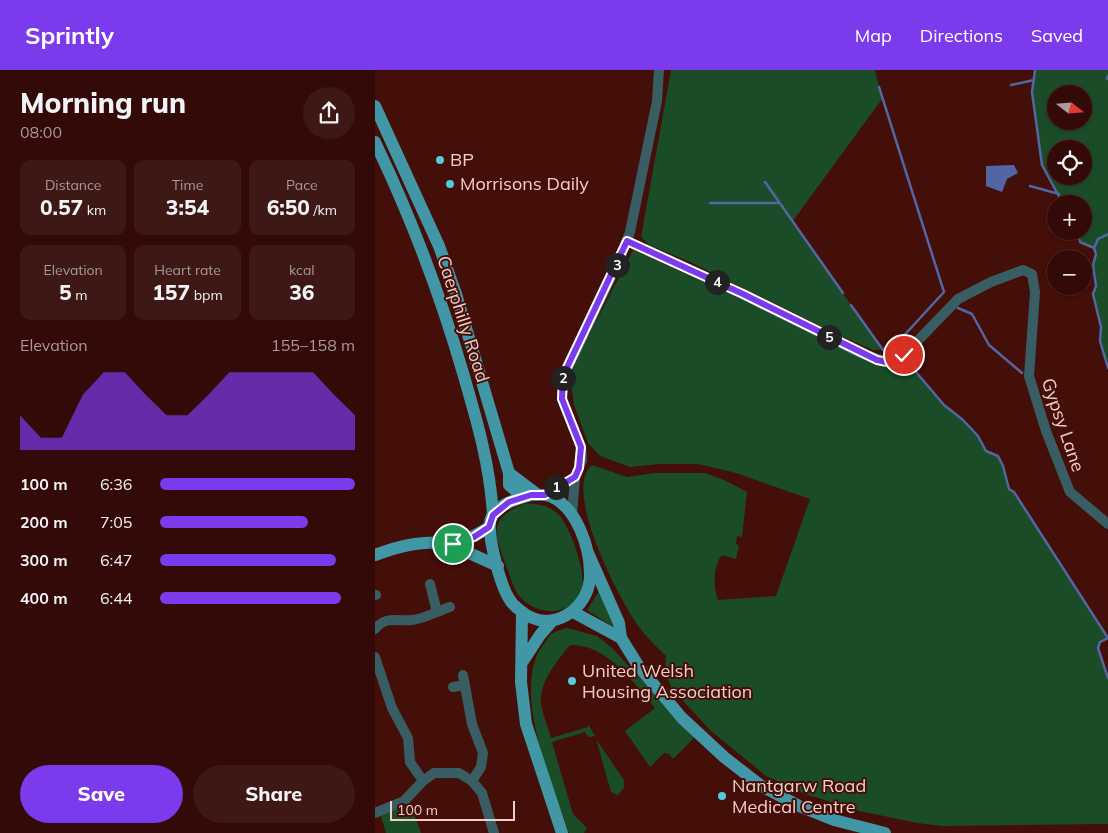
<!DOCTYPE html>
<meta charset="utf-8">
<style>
:root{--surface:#330a07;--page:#3e1815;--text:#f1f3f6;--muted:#a99a9b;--line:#4e2b28;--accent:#7c3aed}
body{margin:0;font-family:Mulish,sans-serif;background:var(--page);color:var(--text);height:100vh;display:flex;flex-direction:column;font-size:19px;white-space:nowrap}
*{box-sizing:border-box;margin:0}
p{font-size:16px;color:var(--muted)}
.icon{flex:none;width:28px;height:28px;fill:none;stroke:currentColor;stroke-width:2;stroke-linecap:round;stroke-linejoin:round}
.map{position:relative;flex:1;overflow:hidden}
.drawer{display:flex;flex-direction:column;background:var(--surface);width:375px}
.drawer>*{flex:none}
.needle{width:32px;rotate:107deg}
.buttons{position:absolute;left:672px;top:15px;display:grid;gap:10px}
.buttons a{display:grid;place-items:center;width:45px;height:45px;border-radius:50%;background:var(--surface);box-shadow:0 1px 4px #0004,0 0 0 1px var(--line);font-size:25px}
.scale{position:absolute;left:15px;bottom:12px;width:125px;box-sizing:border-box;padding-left:5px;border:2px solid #f2cec8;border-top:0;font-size:14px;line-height:18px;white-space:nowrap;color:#f2cec8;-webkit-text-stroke:4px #440e09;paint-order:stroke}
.pin{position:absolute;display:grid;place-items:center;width:42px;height:42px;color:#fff;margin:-21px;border:2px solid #fff;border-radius:50%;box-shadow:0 1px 5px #0007}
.km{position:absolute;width:25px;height:25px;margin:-12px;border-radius:50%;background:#222;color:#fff;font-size:14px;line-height:25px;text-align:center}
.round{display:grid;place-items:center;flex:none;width:52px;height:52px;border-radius:26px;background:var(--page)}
.headline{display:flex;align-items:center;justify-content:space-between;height:85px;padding:0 20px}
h1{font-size:28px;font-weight:800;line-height:38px}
.stats{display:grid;grid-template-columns:repeat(3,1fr);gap:8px;height:85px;padding:5px 20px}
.stats div{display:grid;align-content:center;border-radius:10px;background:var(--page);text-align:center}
.stats b{font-size:21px;font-weight:800}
.stats small{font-size:14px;font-weight:400}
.stats p{font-size:14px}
.chart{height:140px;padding:10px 20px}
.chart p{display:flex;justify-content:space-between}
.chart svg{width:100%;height:90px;margin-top:5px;fill:var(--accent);opacity:.7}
.primary-button{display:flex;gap:10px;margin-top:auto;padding:10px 20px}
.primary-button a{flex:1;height:58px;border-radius:30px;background:var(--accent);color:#fff;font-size:20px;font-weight:800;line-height:58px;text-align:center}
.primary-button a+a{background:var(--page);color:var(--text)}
ul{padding:0 20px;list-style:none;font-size:16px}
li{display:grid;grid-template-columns:80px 60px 1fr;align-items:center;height:38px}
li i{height:12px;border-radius:6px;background:var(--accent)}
header{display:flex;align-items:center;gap:30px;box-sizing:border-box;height:70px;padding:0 25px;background:var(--accent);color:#fff}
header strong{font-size:24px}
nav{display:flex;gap:28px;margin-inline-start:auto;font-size:18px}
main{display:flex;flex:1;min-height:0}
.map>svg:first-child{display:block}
.green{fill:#1a4c27;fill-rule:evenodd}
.water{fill:#5266a3}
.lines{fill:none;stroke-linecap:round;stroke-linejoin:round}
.stream{stroke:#5266a3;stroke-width:2.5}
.minor{stroke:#385e64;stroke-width:10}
.major{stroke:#4197a5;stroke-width:12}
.route-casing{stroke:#fff;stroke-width:10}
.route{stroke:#7c3aed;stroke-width:6}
.poi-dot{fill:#54cadd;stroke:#440e09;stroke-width:2}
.labels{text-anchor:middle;stroke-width:4;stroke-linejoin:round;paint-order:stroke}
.poi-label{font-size:18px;fill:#f2cec8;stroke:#440e09;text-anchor:start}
.street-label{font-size:18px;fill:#f2cec8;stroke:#440e09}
</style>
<header>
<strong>Sprintly</strong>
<nav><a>Map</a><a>Directions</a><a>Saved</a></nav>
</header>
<main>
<section class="drawer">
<div class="headline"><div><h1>Morning run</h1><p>08:00</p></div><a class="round"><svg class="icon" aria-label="share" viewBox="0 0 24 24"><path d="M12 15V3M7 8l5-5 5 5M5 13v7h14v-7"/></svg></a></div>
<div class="stats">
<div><p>Distance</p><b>0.57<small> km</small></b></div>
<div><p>Time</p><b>3:54</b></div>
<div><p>Pace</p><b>6:50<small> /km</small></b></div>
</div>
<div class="stats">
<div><p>Elevation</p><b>5<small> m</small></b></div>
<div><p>Heart rate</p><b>157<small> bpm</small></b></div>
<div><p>kcal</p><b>36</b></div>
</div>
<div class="chart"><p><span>Elevation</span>155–158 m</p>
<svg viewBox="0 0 160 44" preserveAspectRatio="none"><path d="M0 44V27L10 38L20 38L30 17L40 6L50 6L60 17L70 27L80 27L90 17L100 6L110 6L120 6L130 6L140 6L150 17L160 27V44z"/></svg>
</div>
<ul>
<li><b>100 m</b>6:36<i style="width:100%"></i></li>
<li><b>200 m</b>7:05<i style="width:76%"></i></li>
<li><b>300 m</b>6:47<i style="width:90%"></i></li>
<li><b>400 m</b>6:44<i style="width:93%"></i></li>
</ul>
<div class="primary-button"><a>Save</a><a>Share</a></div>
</section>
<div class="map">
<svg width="733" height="763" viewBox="0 0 733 763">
<rect width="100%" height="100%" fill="#440e09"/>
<path class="green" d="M 296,0 L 500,0 L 507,29 L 417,152 L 508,280 L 498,280 L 464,265 L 315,192 L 274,175 L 266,167 Z
M 660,0 L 733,0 L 733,298 L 725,271 L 726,257 L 718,224 L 721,216 L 718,195 L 721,184 L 719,178 L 705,172 L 702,161 L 709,161 L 709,134 L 688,134 L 667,95 L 657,22 ZM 681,24 L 709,24 L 709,51 L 681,51 ZM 681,79 L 709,79 L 709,106 L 681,106 Z
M 258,180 L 365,228 L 441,266 L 510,295 L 527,293 L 532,299 L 541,302 L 569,335 L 588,350 L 603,366 L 611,381 L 623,386 L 628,396 L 634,419 L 639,422 L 733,568 L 725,572 L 723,578 L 733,608 L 733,754 L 568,756 L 542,753 L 485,741 L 430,724 L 391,706 L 336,661 L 297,619 L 290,602 L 291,586 C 283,578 274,570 267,561 C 247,536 186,420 217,395 L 252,407 L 279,403 L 330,403 L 349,410 L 372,422 L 367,467 L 362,466 L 361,474 L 364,475 L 361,489 L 347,485 C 338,496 338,517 343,530 L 401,526 L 435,429 L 361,403 L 323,394 L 284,394 L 255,397 L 225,386 L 213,373 L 199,335 L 195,307 L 204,285 Z
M 149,434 C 162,433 174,435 184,445 C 195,457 211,501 207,517 C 201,545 166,548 147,529 C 139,522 136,508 132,498 C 121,468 110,449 149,434 Z
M 224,521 L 239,556 L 238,557 L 212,540 Z
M 192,558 L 222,566 L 236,577 L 320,667 L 298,689 L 294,684 L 289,683 L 275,697 L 250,661 L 280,638 C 259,613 231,573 195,575 C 182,591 164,612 166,634 C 168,645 173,657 176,668 L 213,657 L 213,654 L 220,666 L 213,667 L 210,662 L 177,672 L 198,744 L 212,758 L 209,763 L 194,763 C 178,717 135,619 168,575 C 171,571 174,566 178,563 C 182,561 187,559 192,558 Z
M 221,669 L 249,710 L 249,718 L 243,725 L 236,722 Z
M 33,727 L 46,763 L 11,763 L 5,742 Z"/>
<path class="water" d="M 639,95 L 643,103 L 632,109 L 627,122 L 611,116 L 611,96 Z"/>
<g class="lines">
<path class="stream" d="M 660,0 L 657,22 L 667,95 L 688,134
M 732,9 L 733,6
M 636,15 L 659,10
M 390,112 L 468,223
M 655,116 L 684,124
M 335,133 L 403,133
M 702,161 L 705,172 L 719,178 L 721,184 L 718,195 L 721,216 L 718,224 L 726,257 L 725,271 L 733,298
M 719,178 L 723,169 L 733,164
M 476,235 L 508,280 L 523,272 L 569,222 L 504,17
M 583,238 L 597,244 L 614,275 L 647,303
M 532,299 L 541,302 L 569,335 L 588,350 L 603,366 L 611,381 L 623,386 L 628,396 L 634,419 L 639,422 L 733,568 L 725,572 L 723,578 L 733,608"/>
<path class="minor" d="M 252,171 L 368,224 L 485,283 L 512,292 L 529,285 L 583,229 L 616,212 L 648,200 L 657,204 L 660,222 L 654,306 L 671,361 L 695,422 L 733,454
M 170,425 L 200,407
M 197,446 L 200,407 L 207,390 L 206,377 L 187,329 L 189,306 L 246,186 L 255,162 L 282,31 L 284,0
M 55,514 L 62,542
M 0,525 L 1,525
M 0,559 C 11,545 23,552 37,550 C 49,549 63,541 75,537
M 0,587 L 17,638 L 33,668 L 35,692 L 48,711
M 88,605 L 97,654 L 108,683 L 106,697 L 97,711
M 78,617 L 90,615
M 0,743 L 29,731 L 48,711 L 59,703 L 84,703 L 97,711 L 107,723 L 119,763"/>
<path class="major" d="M 0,36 L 64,176 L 81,224 L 134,403 L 134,415 L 148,427
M 0,72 C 36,147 65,224 88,303 C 102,351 115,395 118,445
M 134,403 L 163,425
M 156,425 C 163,425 169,424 175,426 C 202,437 215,478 215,504 C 216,539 175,566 146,541 C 142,538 137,534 135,530 C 126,517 109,459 117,446 C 125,433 143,429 156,425 Z
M 78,474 L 85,479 L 123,496
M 213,483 L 244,553 L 246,568 L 264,597 L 307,648 L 349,687 L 385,715 L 424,736 L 459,750 L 510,763
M 0,485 C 11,481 23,477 34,475 C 68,469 82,479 114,457
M 198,542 L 246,568
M 147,543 L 146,612 L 151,654 L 187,763
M 148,591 L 165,565 L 178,550"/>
</g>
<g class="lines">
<g class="route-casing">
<path id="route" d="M 78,474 L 99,467 L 114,457 L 118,445 L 134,432 L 156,425 L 170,425 L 200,407 L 204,398 L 206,377 L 187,329 L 188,306 L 252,171 L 368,224 L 502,290 L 512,292 L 529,285"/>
</g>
<use href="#route" class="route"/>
</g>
<g class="poi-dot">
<circle cx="65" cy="90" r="5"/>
<circle cx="75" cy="114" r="5"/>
<circle cx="197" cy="611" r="5"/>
<circle cx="347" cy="726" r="5"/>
</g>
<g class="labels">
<g class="poi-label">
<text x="75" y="96">BP</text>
<text x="85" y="120">Morrisons Daily</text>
<text x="207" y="607">United Welsh<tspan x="207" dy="21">Housing Association</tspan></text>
<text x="357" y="722">Nantgarw Road<tspan x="357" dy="21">Medical Centre</tspan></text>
</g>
<g class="street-label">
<text transform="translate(88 249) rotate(72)" y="6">Caerphilly Road</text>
<text transform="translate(688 355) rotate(71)" y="6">Gypsy Lane</text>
</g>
</g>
</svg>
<div class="buttons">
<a><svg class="needle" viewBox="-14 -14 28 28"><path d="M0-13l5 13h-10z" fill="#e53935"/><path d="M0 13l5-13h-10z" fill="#a99a9b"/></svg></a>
<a><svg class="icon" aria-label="locate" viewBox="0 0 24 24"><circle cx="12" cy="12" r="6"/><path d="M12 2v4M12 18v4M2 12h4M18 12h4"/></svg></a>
<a>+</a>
<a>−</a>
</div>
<div class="scale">100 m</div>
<div class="pin" style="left:78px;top:474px;background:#1e9e55"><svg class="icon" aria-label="arrive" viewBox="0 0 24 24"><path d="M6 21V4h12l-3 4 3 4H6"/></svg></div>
<div class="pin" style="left:529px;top:285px;background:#d93025"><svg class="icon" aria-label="check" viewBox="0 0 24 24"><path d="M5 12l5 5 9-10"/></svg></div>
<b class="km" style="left:181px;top:417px">1</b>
<b class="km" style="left:188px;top:308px">2</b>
<b class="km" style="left:242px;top:195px">3</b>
<b class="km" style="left:342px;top:212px">4</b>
<b class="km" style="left:454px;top:267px">5</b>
</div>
</main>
